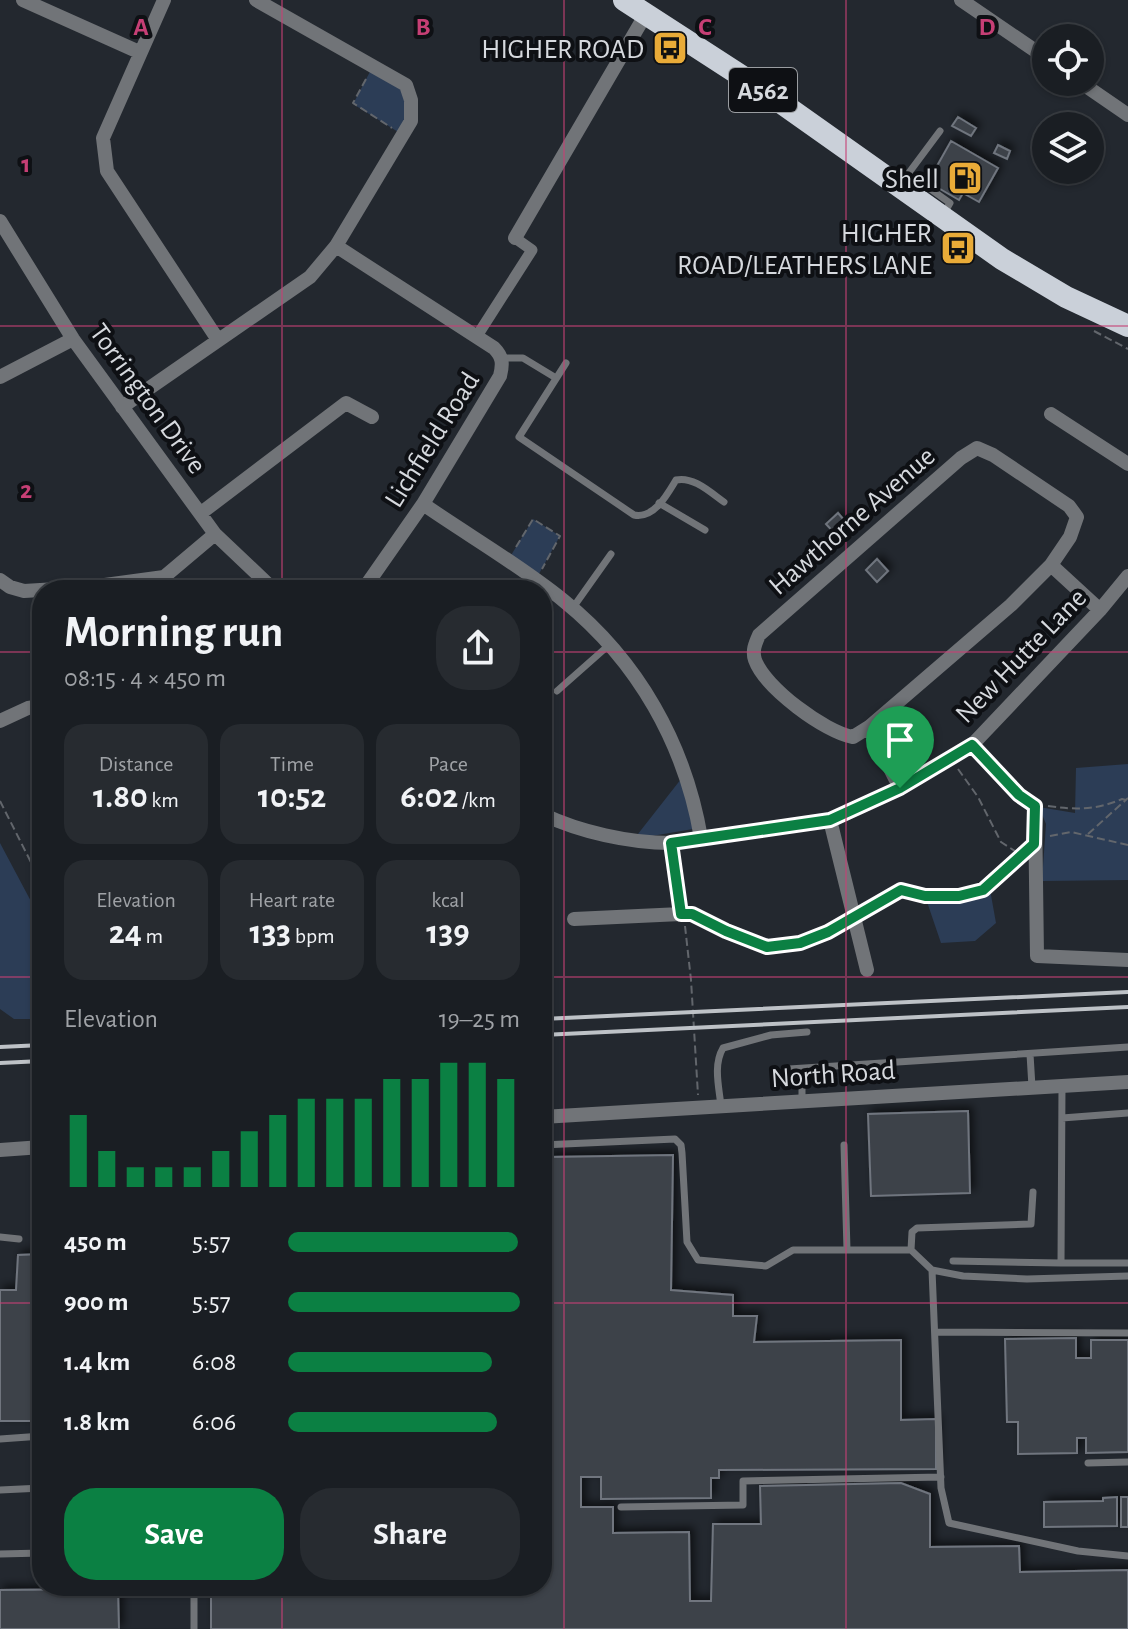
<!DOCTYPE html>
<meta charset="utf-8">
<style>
:root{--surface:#1a1e23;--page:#272b30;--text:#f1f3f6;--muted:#9fa2a6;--line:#383c41;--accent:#0b8043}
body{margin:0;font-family:"Alegreya Sans",sans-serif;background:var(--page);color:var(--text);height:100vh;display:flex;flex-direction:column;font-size:30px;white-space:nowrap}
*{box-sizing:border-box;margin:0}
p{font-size:26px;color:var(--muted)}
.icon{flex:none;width:44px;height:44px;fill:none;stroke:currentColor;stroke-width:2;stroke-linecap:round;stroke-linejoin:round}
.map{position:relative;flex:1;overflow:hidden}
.details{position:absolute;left:32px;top:580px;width:520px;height:1016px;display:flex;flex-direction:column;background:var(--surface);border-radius:32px;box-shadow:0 2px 6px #0004,0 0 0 2px var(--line)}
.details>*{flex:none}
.controls{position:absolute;left:1032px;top:24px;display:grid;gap:16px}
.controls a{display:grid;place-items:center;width:72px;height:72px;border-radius:50%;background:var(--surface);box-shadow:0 2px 6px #0004,0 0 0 2px var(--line);font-size:40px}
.pin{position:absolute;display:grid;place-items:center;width:68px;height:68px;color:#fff;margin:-82px -34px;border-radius:50% 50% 50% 0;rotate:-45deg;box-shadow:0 0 8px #0007}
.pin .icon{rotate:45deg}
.round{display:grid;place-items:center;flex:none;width:84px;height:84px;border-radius:32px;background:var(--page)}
.overview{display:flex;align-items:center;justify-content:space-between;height:136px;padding:0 32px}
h1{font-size:44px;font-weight:700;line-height:60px}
.metrics{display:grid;grid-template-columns:repeat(3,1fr);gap:12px;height:136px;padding:8px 32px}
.metrics div{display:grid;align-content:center;border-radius:20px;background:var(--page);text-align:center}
.metrics b{font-size:34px;font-weight:700}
.metrics small{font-size:22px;font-weight:400}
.metrics p{font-size:22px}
.chart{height:224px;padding:16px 32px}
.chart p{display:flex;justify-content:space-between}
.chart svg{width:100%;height:144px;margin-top:8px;stroke:var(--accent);stroke-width:6}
.primary-button{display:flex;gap:16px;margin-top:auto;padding:16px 32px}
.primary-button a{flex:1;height:92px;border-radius:32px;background:var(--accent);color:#fff;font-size:32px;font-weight:700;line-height:92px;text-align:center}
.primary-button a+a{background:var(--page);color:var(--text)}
ul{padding:0 32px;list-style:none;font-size:26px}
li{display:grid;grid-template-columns:128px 96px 1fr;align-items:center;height:60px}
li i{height:20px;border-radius:10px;background:var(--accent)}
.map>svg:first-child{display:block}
.green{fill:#2c3d56}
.building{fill:#3d424a;stroke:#6f757e;stroke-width:2;filter:url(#shadow)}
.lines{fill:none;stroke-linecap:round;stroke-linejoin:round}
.path{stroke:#62666c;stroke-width:2;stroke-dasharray:8 4;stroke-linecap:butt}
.service{stroke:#717478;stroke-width:7}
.pedestrian{stroke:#717478;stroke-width:11}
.minor{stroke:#717478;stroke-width:14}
.trunk{stroke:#cad0d9;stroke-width:22}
.rail{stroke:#bec2c7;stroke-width:4}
.route-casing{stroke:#fff;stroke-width:16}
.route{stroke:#0b8043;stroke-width:10}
.grid{fill:none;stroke:#c63f75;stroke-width:2;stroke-opacity:0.55}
.labels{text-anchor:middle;stroke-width:8;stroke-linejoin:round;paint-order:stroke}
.shield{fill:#0e1014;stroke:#9a9da1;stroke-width:2}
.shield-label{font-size:26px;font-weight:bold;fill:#d6d9de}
.poi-label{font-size:28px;fill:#d6d9de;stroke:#0e1014;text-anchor:end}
.street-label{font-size:28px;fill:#d6d9de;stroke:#0e1014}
.grid-label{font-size:26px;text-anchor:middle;font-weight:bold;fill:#c63f75;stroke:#0e1014;stroke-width:8;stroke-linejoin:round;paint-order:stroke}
</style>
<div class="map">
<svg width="1128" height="1629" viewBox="0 0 1128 1629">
<defs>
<filter id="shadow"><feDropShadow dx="4" dy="-4" stdDeviation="4" flood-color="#0009"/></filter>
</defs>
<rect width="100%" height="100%" fill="#23282f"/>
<path class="green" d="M 373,66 L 408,90 L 403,135 L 353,104 Z
M 533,519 L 560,536 L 535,581 L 507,562 Z
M 1128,764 L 1128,880 L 1042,881 L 1046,824 L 1039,807 L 1075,813 L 1076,768 Z
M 685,774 L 699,828 L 634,839 Z
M 0,843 L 42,922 L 42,1019 L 14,1019 L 0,1009 Z
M 989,884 L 996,923 L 975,941 L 941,943 L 925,896 Z"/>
<path class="building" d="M 958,117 L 976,128 L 971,136 L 952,126 Z
M 951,141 L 998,168 L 979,202 L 963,193 L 959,200 L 928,182 Z
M 998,145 L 1010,151 L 1007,159 L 994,153 Z
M 838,513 L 850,527 L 838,537 L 826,524 Z
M 877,559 L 888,571 L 877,582 L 866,570 Z
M 968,1111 L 970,1193 L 871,1196 L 868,1114 Z
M 673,1155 L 671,1290 L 733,1295 L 733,1316 L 757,1316 L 754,1342 L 901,1340 L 901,1420 L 936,1419 L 936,1469 L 719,1470 L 719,1478 L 711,1478 L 711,1498 L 601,1499 L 601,1477 L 581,1477 L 581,1507 L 613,1507 L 613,1533 L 689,1532 L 690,1601 L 711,1601 L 713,1524 L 761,1524 L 760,1486 L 901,1483 L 930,1494 L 930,1547 L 1019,1546 L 1020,1572 L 1128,1570 L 1128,1629 L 211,1629 L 211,1586 L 542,1586 L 542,1165 L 549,1157 Z
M 42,1254 L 42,1421 L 0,1421 L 0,1290 L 16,1290 L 18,1255 Z
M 1076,1338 L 1076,1358 L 1091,1358 L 1091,1340 L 1128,1340 L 1128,1452 L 1086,1453 L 1086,1438 L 1077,1438 L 1077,1453 L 1018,1454 L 1018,1422 L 1007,1422 L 1005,1339 Z
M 1117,1497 L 1117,1526 L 1044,1527 L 1044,1502 L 1103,1501 L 1103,1498 Z
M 1121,1497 L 1128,1497 L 1128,1527 L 1121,1527 Z
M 118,1589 L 119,1629 L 0,1629 L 0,1590 Z"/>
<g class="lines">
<path class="path" d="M 366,79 L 353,103 L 392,128
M 1094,331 L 1128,349
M 516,547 L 533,519 L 560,536 L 542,569
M 958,769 L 978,797 L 1001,842 L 1021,855
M 0,801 L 42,884
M 1048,806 C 1075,810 1097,810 1122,799 L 1126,800
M 1088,834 L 1128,798
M 1050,836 L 1071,832 L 1128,845
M 868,908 L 901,890 C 925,896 960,903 983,890 C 991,885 1011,863 1021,855
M 695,915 C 751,944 783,960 841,923
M 685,926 L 691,980 L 698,1095"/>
<path class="service" d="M 908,173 L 950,203 L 943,215
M 902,182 L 940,131
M 502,358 L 523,358 L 556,378
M 566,363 L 519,437 L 634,515 C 654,519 667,495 676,480 C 693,476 710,492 724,502
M 659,503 L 705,530
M 572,609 L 611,554
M 557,691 L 609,645
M 1030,1054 L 1032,1087
M 789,1069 L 1128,1047
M 802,1069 L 802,1101
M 1062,1085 L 1061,1263 L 1128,1263
M 721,1106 C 719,1087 713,1065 723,1048 L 771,1035 L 807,1032
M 1062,1118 L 1128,1113
M 542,1145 L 675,1139 L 681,1145 L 682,1153 L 687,1242 L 698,1260 L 766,1266 L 793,1250 L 911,1250 L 932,1270 L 963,1276 L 1027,1279 L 1128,1276
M 844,1145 L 847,1250
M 0,1237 L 19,1239
M 911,1250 L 912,1232 L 917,1228 L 1031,1224 L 1033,1192
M 953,1261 L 1061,1263
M 932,1270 L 941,1488 L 949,1523 L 1078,1551 L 1128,1556
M 935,1332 L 1128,1333
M 0,1439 L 42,1436
M 1088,1463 L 1128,1462
M 0,1490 L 42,1488
M 621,1507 L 743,1505 L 743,1481 L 941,1477
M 0,1554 L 42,1553
M 194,1586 L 194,1629"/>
<path class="pedestrian" d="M 477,336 L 532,250 L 515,238"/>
<path class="minor" d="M 23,0 L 139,52
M 164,0 L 103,138 L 107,171 L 218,340
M 961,0 L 1046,58
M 1080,82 L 1128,115
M 0,221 L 73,339 L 215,534 L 274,590
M 515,238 L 647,12
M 336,246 L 494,348 C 503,357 503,364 500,376 L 423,504 L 363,590
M 0,377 L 73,339
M 122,407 L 310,277 L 336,246 L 411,121 L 411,100 L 406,85 L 256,0
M 1051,414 L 1128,464
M 423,504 C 469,536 520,565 564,601 C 638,661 685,744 701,838
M 201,513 L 346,403 L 372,417
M 0,580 L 10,587 L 24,591 L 90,587 L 164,577 L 215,534
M 0,721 L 28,708 L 42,706
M 869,727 L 853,737 C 825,732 765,688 755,660 C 752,651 755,644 759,635 L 961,458 L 977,448 L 993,455 L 1069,506 L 1077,517 L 1070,537 L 1051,565
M 972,745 L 1019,795 L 1035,806 L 1037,956 L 1128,960
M 900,788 L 869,727 L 1011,605 L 1051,565 L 1100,610
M 542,814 C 580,832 629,843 671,843 L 830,820 L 900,788 L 972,745 L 1100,610 L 1128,576
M 830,820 L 867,970
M 574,919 L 681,914 L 671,843
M 542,1117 L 1128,1082
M 0,1150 L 42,1147"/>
<path class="trunk" d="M 624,0 L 766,92 L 1002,259 L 1066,297 L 1128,326"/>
<path class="rail" d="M 542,1019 L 1128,992
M 542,1035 L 1128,1007
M 0,1047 L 42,1045
M 0,1063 L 42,1061"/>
</g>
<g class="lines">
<g class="route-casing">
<path id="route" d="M 972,745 L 1019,795 L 1035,806 L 1034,844 L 983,890 L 959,896 L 925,896 L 901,890 L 828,932 L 800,943 L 767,947 L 726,931 L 692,914 L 681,914 L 671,843 L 830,820 L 900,788 Z"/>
</g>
<use href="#route" class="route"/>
</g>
<path class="grid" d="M 282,0 L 282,590M 564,0 L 564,1629M 846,0 L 846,1629M 0,326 L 1128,326M 0,652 L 42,652M 542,652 L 1128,652M 0,977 L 42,977M 542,977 L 1128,977M 0,1303 L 42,1303M 542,1303 L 1128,1303M 282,1586 L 282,1629"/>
<defs>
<g id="bus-square" transform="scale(1.8)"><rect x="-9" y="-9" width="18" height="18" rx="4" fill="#e9ab38" stroke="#0e1014"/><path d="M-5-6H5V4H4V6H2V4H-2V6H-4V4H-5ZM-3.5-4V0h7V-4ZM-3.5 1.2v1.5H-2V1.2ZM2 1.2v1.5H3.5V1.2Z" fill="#111"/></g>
<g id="fuel-square" transform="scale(1.8)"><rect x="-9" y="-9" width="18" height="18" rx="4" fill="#e9ab38" stroke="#0e1014"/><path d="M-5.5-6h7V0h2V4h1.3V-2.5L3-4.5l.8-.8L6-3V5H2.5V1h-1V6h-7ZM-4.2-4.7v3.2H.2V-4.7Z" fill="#111"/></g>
</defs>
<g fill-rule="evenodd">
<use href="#bus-square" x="670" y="48"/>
<use href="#fuel-square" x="965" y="178"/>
<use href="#bus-square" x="958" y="248"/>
</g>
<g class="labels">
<rect class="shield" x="729" y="68" width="68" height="44" rx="6"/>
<g class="shield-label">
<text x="763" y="99">A562</text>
</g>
<g class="poi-label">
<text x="644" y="58">HIGHER ROAD</text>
<text x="939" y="188">Shell</text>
<text x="932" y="242">HIGHER<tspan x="932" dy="32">ROAD/LEATHERS LANE</tspan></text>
</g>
<g class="street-label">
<text transform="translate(149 398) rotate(54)" y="10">Torrington Drive</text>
<text transform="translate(431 439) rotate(-58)" y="10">Lichfield Road</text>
<text transform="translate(851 520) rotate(-41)" y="10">Hawthorne Avenue</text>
<text transform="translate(1020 655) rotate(-46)" y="10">New Hutte Lane</text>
<text transform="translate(833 1073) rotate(-4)" y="10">North Road</text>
</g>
</g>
<g class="grid-label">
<text x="141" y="35">A</text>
<text x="423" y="35">B</text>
<text x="705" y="35">C</text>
<text x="987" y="35">D</text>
<text x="26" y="172">1</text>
<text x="26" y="498">2</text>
</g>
</svg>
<div class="controls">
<a><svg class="icon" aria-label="locate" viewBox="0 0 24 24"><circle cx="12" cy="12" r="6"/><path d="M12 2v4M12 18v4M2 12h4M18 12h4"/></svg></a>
<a><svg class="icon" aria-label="layers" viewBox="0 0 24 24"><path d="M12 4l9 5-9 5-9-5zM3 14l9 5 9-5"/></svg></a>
</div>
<div class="pin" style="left:900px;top:788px;background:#1e9e55"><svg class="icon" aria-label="arrive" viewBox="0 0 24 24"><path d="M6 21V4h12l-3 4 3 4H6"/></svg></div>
<section class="details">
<div class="overview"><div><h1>Morning run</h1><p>08:15 · 4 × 450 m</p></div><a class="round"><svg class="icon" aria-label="share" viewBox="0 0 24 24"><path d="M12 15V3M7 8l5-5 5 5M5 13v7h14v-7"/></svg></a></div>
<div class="metrics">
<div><p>Distance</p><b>1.80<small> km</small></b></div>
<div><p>Time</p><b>10:52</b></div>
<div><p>Pace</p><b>6:02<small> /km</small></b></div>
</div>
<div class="metrics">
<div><p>Elevation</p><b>24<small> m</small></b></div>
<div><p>Heart rate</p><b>133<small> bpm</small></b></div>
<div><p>kcal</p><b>139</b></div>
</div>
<div class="chart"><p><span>Elevation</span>19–25 m</p>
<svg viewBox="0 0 160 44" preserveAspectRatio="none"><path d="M5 44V22M15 44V33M25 44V38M35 44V38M45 44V38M55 44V33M65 44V27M75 44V22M85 44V17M95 44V17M105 44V17M115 44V11M125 44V11M135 44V6M145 44V6M155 44V11"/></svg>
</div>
<ul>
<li><b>450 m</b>5:57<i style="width:99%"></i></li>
<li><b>900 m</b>5:57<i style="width:100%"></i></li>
<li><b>1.4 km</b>6:08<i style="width:88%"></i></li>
<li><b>1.8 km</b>6:06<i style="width:90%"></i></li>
</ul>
<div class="primary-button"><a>Save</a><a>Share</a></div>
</section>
</div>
